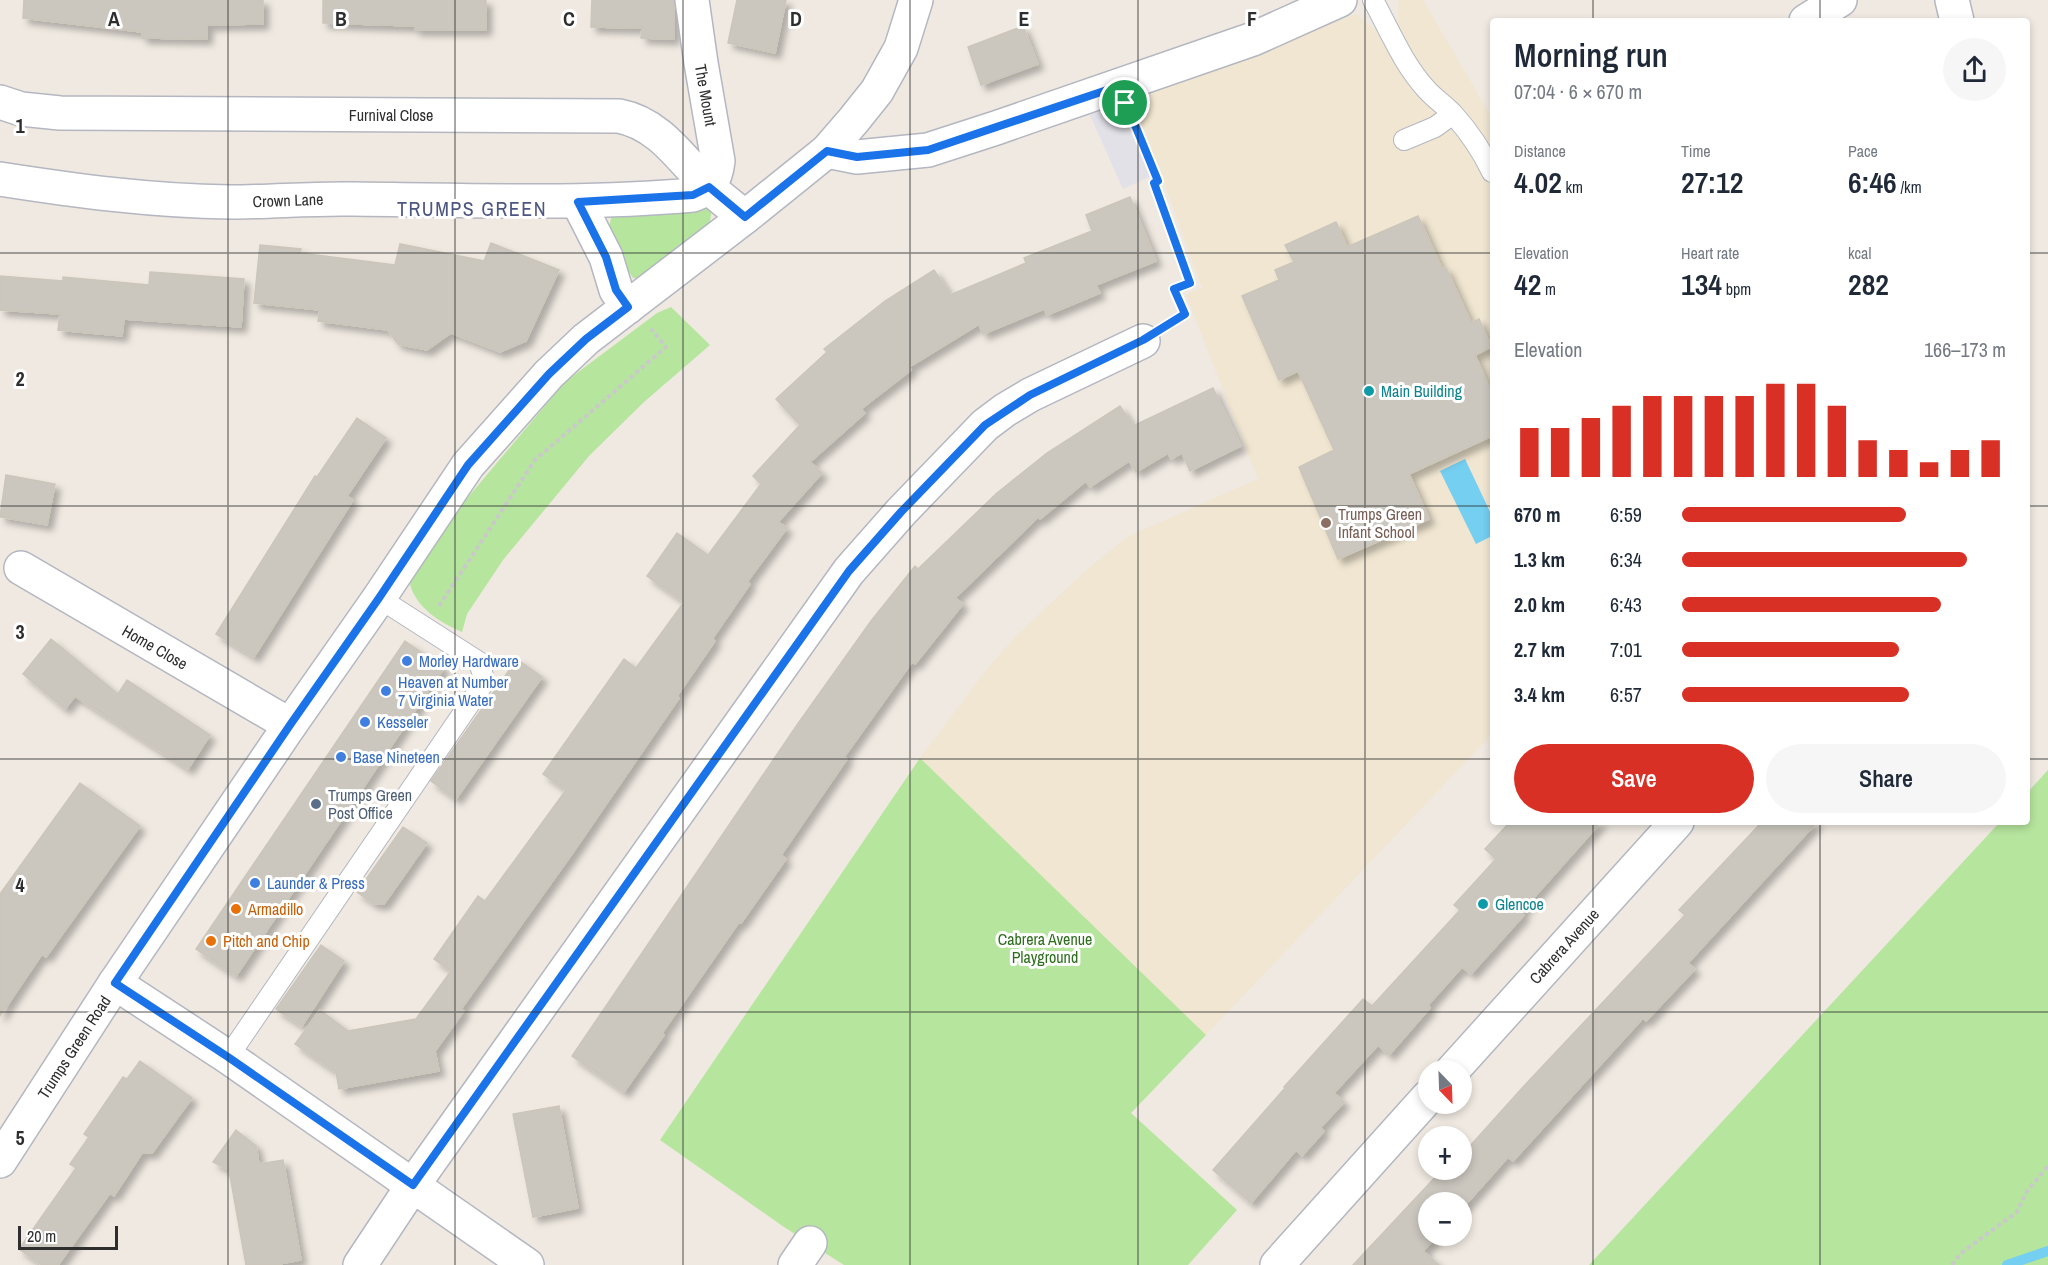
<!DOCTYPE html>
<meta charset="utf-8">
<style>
:root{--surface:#fff;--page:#f6f6f7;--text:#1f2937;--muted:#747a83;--accent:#d93025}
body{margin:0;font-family:"Archivo Narrow",sans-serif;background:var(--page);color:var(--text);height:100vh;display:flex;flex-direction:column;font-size:22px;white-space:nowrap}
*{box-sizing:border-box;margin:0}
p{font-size:20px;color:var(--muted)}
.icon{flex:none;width:33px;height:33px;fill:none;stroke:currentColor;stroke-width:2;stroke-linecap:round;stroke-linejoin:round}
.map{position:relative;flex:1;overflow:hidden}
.sheet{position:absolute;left:1490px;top:18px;width:540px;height:807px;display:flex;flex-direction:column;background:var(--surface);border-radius:6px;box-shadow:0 3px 9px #0003}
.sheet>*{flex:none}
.needle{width:39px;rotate:157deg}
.buttons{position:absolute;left:1418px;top:1060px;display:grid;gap:12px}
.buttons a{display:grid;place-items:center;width:54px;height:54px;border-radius:50%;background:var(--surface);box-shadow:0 3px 9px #0003;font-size:30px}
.scale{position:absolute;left:18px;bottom:15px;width:100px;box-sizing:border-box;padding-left:6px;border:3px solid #2e2e2e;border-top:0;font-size:16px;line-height:21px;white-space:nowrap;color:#2e2e2e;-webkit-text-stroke:4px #fff;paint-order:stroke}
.pin{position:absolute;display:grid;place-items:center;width:51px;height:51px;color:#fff;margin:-26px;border:3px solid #fff;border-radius:50%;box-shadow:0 2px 6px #0007}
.round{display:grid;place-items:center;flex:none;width:63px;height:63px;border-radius:32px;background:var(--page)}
.headline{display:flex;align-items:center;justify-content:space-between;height:102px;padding:0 24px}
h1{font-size:33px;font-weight:600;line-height:45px}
.metrics{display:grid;grid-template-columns:repeat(3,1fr);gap:9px;height:102px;padding:6px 24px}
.metrics div{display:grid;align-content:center}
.metrics b{font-size:30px;font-weight:600}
.metrics small{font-size:16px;font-weight:400}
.metrics p{font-size:16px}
.chart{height:168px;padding:12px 24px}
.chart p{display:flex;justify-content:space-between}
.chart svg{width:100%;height:108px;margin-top:6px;stroke:var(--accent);stroke-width:6}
.action{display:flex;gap:12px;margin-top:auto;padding:12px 24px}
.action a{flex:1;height:69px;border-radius:36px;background:var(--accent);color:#fff;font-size:24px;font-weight:600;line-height:69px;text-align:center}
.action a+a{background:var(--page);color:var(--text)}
ul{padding:0 24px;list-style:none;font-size:20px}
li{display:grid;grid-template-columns:96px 72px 1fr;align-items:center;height:45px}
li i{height:15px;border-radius:8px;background:var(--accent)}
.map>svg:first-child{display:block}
.industrial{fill:#e3e1e8}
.education{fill:#f0e6d1}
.green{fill:#b6e59e}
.water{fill:#75cff0}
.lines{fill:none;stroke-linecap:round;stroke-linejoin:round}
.stream{stroke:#75cff0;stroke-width:10}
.building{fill:#cbc7bf;stroke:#cbc5ba;stroke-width:1.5;filter:url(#shadow)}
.service-casing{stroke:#b4b7c1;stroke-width:22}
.minor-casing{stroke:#b4b7c1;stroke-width:36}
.tertiary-casing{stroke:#b4b7c1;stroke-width:36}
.path{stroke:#c9c9c9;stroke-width:4;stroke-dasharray:4.5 3;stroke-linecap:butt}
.service{stroke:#fff;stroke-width:20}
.minor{stroke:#fff;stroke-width:33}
.tertiary{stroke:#fff;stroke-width:33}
.route-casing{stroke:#fff;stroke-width:12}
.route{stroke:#1a73e8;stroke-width:8}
.grid{fill:none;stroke:#2e2e2e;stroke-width:1.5;stroke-opacity:0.55}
.culture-dot{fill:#0f9aa8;stroke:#fff;stroke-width:2}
.education-dot{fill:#8d6e63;stroke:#fff;stroke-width:2}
.shop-dot{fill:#3f7fe0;stroke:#fff;stroke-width:2}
.service-dot{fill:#5c6f8a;stroke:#fff;stroke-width:2}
.food-dot{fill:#e8710a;stroke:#fff;stroke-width:2}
.labels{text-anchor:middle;stroke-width:6;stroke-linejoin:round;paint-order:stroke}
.street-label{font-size:16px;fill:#2e2e2e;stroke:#fff}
.culture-label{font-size:16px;fill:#0d838f;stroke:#fff;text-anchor:start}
.education-label{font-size:16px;fill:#785e54;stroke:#fff;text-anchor:start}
.shop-label{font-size:16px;fill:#366cbe;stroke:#fff;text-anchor:start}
.service-label{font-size:16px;fill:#4e5e75;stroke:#fff;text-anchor:start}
.food-label{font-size:16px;fill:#c56008;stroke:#fff;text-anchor:start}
.park-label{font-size:16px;fill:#2c6e1b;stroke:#fff}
.quarter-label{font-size:20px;letter-spacing:1.5px;fill:#4d5680;stroke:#fff}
.grid-label{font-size:20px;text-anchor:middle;font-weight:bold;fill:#2e2e2e;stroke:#fff;stroke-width:6;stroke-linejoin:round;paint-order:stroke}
</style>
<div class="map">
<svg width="2048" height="1265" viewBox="0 0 2048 1265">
<defs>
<filter id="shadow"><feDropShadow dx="5.5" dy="5.5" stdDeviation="3" flood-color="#0004"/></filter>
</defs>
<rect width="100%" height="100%" fill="#efe9e1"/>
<path class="industrial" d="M 1118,104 L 1151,176 L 1123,189 L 1090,115 Z"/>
<path class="education" d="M 1402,0 L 1423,0 L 1492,118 L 1492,734 L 1206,1035 L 920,758 L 986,670 L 1016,636 L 1084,572 L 1127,537 L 1258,479 L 1186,295 L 1202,288 L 1160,171 L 1131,101 L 1356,14 L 1374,29 L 1398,19 L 1398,1 Z"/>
<path class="green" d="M 693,202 L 712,209 L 710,221 L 705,229 L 639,278 L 633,278 L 628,270 L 623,251 L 609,229 L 611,218 L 615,213 Z
M 671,307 L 710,345 L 644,402 L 589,456 L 503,560 L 467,614 L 462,632 C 441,623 416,608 410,584 C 409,578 411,571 411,565 L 565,382 L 657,313 Z
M 920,758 L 1206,1035 L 1131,1113 L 1237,1210 L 1188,1265 L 844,1265 L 784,1227 L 660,1140 Z
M 2048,770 L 2048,1265 L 1589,1265 L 2000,822 L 2026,822 L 2027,793 Z"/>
<path class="water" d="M 1465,459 L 1492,516 L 1492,536 L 1476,544 L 1440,471 Z"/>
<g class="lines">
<path class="stream" d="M 2007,1265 L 2048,1251"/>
</g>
<path class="building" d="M 24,0 L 263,0 L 263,24 L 207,25 L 207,39 L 142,38 L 142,32 L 23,18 Z
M 323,0 L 486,0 L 486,30 L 415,30 L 415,26 L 323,23 Z
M 592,0 L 674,0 L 674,39 L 641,38 L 642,28 L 591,27 Z
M 737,0 L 786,0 L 775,53 L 728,43 Z
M 1023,26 L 1038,64 L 981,85 L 968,47 Z
M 1130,197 L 1156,261 L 1096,285 L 1100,293 L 1047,315 L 1044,309 L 983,334 L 979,324 L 909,367 L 911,370 L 861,409 L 865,413 L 810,462 L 822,473 L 778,522 L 787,528 L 747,582 L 750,584 L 712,639 L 715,641 L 677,696 L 679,698 L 574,851 L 461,1009 L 464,1011 L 435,1051 L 439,1071 L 339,1089 L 336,1072 L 295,1044 L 320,1010 L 348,1031 L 416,1019 L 451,971 L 434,959 L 478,896 L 485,901 L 566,790 L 543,774 L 624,659 L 636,668 L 684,602 L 647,576 L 677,533 L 708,555 L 761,484 L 753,476 L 800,425 L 776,399 L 827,352 L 824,349 L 885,301 L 934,270 L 950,295 L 1026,263 L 1024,258 L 1092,231 L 1086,215 Z
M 1418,216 L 1442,269 L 1446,268 L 1471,323 L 1479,319 L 1491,347 L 1475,355 L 1492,394 L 1492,436 L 1409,474 L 1429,519 L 1338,559 L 1299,467 L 1334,450 L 1298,371 L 1279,380 L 1242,296 L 1279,280 L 1275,270 L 1294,262 L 1285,245 L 1336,222 L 1347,247 Z
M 491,243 L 559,270 L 526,341 L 500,352 L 451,333 L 427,350 L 398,344 L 388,330 L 318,321 L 320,310 L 254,303 L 260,245 L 301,249 L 300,253 L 395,265 L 400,244 L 484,261 Z
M 150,272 L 244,279 L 241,327 L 124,319 L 122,336 L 58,330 L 60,314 L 0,310 L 0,276 L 63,281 L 63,277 L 149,285 Z
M 1213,388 L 1241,446 L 1190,471 L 1182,453 L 1171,459 L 1168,453 L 1136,472 L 1129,461 L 1090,487 L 1086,481 L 1040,519 L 1038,517 L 955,598 L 963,604 L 915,664 L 912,662 L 844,757 L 847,759 L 781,855 L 786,859 L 741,923 L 739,922 L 662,1033 L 664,1035 L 624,1092 L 572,1056 L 797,725 L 871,621 L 915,566 L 918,569 L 997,493 L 1047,453 L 1120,406 L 1133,426 Z
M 357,418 L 386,438 L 347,496 L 353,500 L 254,657 L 216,634 L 315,476 L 317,477 Z
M 6,475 L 55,484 L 47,525 L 0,517 Z
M 51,639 L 118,694 L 127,680 L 210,735 L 188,769 L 75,696 L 65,709 L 23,674 Z
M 405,641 L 444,668 L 236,976 L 196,949 Z
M 517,659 L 542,677 L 456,799 L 431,781 Z
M 80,783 L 140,826 L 46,957 L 42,954 L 0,1016 L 0,894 Z
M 1510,822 L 1601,822 L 1521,912 L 1524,915 L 1471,974 L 1462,967 L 1428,1005 L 1430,1008 L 1389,1055 L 1378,1045 L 1334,1093 L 1344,1102 L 1320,1128 L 1324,1131 L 1302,1156 L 1296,1150 L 1251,1203 L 1213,1170 L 1285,1088 L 1284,1087 L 1363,999 L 1372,1006 L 1460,910 L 1454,905 L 1496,859 L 1485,849 Z
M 1762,822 L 1817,822 L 1688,963 L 1695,969 L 1646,1021 L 1643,1018 L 1513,1161 L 1508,1157 L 1461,1210 L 1461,1203 L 1428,1203 L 1428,1236 L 1437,1236 L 1423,1251 L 1439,1265 L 1353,1265 L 1442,1170 L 1461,1170 L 1461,1156 L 1523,1087 L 1685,915 L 1679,910 Z
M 403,827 L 427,843 L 384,904 L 374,904 L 357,892 Z
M 321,945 L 344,961 L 302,1026 L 276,1009 Z
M 140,1061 L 192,1098 L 152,1153 L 142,1153 L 114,1196 L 110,1193 L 58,1265 L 42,1265 L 19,1249 L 76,1168 L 70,1164 L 89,1137 L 84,1134 L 123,1077 L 127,1079 Z
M 559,1106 L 578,1208 L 533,1217 L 513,1114 Z
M 236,1130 L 256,1146 L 259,1164 L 283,1160 L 301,1260 L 274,1265 L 246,1265 L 229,1170 L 213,1162 Z"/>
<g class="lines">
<g class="service-casing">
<path id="service" d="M 1373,0 C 1390,31 1403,64 1427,90 C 1435,99 1446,106 1454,115 C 1470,133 1482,151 1492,172
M 1404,140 L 1435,127 L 1453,114
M 228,1057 L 481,687 L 484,679 L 479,662 L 379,598"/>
</g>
<g class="minor-casing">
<path id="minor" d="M 1952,0 L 1957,21
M 1806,21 L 1840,0
M 0,102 L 21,109 L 60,113 L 619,116 C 660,124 681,159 709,187 C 720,198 733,207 745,217
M 827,151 L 857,157 L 928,150 L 996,128 L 1253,39 L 1340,0
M 0,179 C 77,191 153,201 230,202 C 271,202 312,198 353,199 C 467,200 580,205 693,195 C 710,189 716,179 718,161 L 701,63 L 692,0
M 578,202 L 606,257 L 616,290 L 628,307
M 21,568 L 290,725
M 115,983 L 228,1057 L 527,1265
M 1452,1071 L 1677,822
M 360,1265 L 413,1185 L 849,571 L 901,512 L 985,425 L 1005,410 L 1030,395 L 1143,341
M 795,1265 L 810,1243
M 1277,1265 L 1428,1097"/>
</g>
<g class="tertiary-casing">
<path id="tertiary" d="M 0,1161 L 115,983 L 290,725 L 379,598 L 468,465 L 549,374 L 586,339 L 745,217 L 827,151 L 853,121 L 877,91 L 901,48 L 916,0"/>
</g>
<path class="path" d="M 1131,117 L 1158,181 L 1154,183 L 1190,283 L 1175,289 L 1185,314 L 1170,323
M 439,606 L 535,460 L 666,347 L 651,329
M 1952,1265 L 1961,1253 L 2017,1212 L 2027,1191 L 2048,1166"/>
<use href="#service" class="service"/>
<use href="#minor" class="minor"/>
<use href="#tertiary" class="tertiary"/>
</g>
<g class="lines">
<g class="route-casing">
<path id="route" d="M 1119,86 L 1158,181 L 1154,183 L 1190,283 L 1174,289 L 1185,314 L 1143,340 L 1030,395 L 985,425 L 901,512 L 849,571 L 413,1185 L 228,1057 L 115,983 L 290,725 L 379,598 L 468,465 L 549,374 L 586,339 L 628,307 L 616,290 L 606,257 L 578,202 L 693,195 L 709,187 L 745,217 L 827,151 L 857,157 L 928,150 Z"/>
</g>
<use href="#route" class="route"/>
</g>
<path class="grid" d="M 228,0 L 228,1265M 455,0 L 455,1265M 683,0 L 683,1265M 910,0 L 910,1265M 1138,0 L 1138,1265M 1365,0 L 1365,1265M 1593,0 L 1593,21M 1820,0 L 1820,21M 0,253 L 1492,253M 2026,253 L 2048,253M 0,506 L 1492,506M 2026,506 L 2048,506M 0,759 L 1492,759M 2026,759 L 2048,759M 1593,822 L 1593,1265M 1820,822 L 1820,1265M 0,1012 L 2048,1012"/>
<g class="culture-dot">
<circle cx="1369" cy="391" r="6"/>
<circle cx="1483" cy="904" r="6"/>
</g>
<circle class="education-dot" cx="1326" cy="523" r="6"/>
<g class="shop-dot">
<circle cx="407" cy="661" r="6"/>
<circle cx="386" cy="691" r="6"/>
<circle cx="365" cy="722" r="6"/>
<circle cx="341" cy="757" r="6"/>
<circle cx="255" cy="883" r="6"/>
</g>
<circle class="service-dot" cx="316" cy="804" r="6"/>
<g class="food-dot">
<circle cx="236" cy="909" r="6"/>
<circle cx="211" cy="941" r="6"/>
</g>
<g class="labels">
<g class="street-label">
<text transform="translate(706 95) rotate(80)" y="6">The Mount</text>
<text x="391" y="121">Furnival Close</text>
<text transform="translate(288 200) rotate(-2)" y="6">Crown Lane</text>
<text transform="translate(155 647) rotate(30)" y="6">Home Close</text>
<text transform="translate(1564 946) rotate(-48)" y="6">Cabrera Avenue</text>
<text transform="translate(74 1047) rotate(-57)" y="6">Trumps Green Road</text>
</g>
<g class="culture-label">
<text x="1381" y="397">Main Building</text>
<text x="1495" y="910">Glencoe</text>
</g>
<g class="education-label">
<text x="1338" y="520">Trumps Green<tspan x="1338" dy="18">Infant School</tspan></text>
</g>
<g class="shop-label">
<text x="419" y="667">Morley Hardware</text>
<text x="398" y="688">Heaven at Number<tspan x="398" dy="18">7 Virginia Water</tspan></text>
<text x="377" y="728">Kesseler</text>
<text x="353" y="763">Base Nineteen</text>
<text x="267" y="889">Launder &amp; Press</text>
</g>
<g class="service-label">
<text x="328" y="801">Trumps Green<tspan x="328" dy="18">Post Office</tspan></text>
</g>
<g class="food-label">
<text x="248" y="915">Armadillo</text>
<text x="223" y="947">Pitch and Chip</text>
</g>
<g class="park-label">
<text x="1045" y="945">Cabrera Avenue<tspan x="1045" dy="18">Playground</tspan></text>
</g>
<g class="quarter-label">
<text x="472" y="216">TRUMPS GREEN</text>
</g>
</g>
<g class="grid-label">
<text x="114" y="26">A</text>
<text x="341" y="26">B</text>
<text x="569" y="26">C</text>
<text x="796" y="26">D</text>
<text x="1024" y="26">E</text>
<text x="1252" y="26">F</text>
<text x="20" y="133">1</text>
<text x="20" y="386">2</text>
<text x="20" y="639">3</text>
<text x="20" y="892">4</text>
<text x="20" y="1145">5</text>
</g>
</svg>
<div class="buttons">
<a><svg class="needle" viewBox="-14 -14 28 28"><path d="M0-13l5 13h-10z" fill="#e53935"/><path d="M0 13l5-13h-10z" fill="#747a83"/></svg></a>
<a>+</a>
<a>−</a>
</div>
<div class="scale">20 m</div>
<div class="pin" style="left:1125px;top:103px;background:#1e9e55"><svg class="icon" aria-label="arrive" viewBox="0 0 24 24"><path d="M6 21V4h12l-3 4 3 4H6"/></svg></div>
<section class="sheet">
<div class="headline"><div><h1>Morning run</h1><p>07:04 · 6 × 670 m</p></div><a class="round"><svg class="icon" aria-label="share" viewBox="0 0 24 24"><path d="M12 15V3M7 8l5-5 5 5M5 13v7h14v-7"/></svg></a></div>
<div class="metrics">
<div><p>Distance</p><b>4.02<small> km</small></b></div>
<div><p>Time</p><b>27:12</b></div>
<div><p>Pace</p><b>6:46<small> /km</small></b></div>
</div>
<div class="metrics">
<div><p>Elevation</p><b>42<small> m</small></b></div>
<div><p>Heart rate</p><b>134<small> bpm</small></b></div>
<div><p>kcal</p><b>282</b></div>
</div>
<div class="chart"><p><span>Elevation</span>166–173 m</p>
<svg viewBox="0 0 160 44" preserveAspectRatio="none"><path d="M5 44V24M15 44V24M25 44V20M35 44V15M45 44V11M55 44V11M65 44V11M75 44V11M85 44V6M95 44V6M105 44V15M115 44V29M125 44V33M135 44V38M145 44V33M155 44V29"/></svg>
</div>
<ul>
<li><b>670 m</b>6:59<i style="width:69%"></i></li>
<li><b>1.3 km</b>6:34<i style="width:88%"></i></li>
<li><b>2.0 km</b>6:43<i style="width:80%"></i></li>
<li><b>2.7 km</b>7:01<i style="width:67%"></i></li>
<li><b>3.4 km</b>6:57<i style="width:70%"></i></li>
</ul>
<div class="action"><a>Save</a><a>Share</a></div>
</section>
</div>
